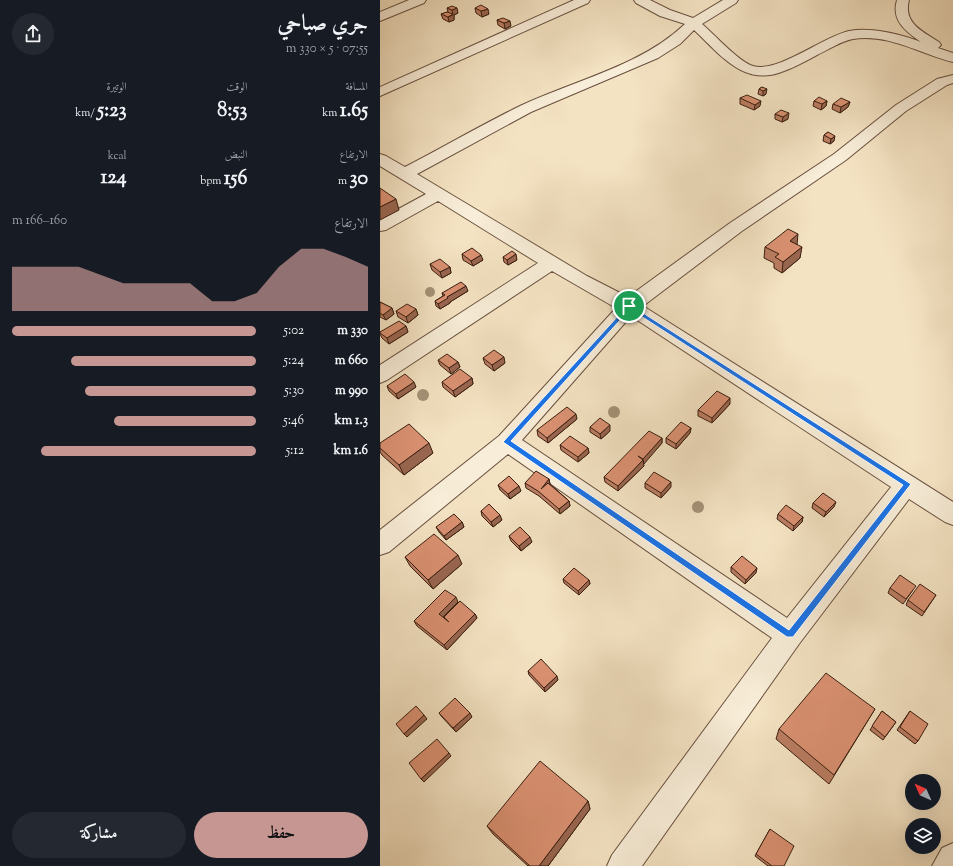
<!DOCTYPE html>
<html lang="ar">
<meta charset="utf-8">
<style>
:root{--surface:#171b24;--page:#242831;--text:#f1f3f6;--muted:#9ea1a6;--accent:#c59692}
body{margin:0;font-family:"Sorts Mill Goudy",Amiri,serif;background:var(--page);color:var(--text);direction:rtl;height:100vh;display:flex;flex-direction:column;font-size:15px;white-space:nowrap}
*{box-sizing:border-box;margin:0}
p{font-size:13px;color:var(--muted)}
.icon{flex:none;width:22px;height:22px;fill:none;stroke:currentColor;stroke-width:2;stroke-linecap:round;stroke-linejoin:round}
.map{position:relative;flex:1;overflow:hidden;direction:ltr}
.panel{display:flex;flex-direction:column;background:var(--surface);width:380px}
.panel>*{flex:none}
.needle{width:26px;rotate:315deg}
.fabs{position:absolute;left:525px;top:774px;display:grid;gap:8px}
.fabs a{display:grid;place-items:center;width:36px;height:36px;border-radius:50%;background:var(--surface);box-shadow:0 4px 16px #0002;font-size:20px}
.pin{position:absolute;display:grid;place-items:center;width:34px;height:34px;color:#fff;margin:-17px;border:2px solid #fff;border-radius:50%;box-shadow:0 1px 4px #0007}
.round{display:grid;place-items:center;flex:none;width:42px;height:42px;border-radius:21px;background:var(--page)}
.overview{display:flex;align-items:center;justify-content:space-between;height:68px;padding:0 12px}
h1{font-size:22px;font-weight:700;line-height:30px}
.figures{display:grid;grid-template-columns:repeat(3,1fr);gap:6px;height:68px;padding:4px 12px}
.figures div{display:grid;align-content:center}
.figures b{font-size:20px;font-weight:700}
.figures small{font-size:11px;font-weight:400}
.figures p{font-size:11px}
.chart{height:112px;padding:8px 12px}
.chart p{display:flex;justify-content:space-between}
.chart svg{width:100%;height:72px;margin-top:4px;fill:var(--accent);opacity:.7}
.primary-button{display:flex;gap:8px;margin-top:auto;padding:8px 12px}
.primary-button a{flex:1;height:46px;border-radius:24px;background:var(--accent);color:#111;font-size:16px;font-weight:700;line-height:46px;text-align:center}
.primary-button a+a{background:var(--page);color:var(--text)}
ul{padding:0 12px;list-style:none;font-size:13px}
li{display:grid;grid-template-columns:64px 48px 1fr;align-items:center;height:30px}
li i{height:10px;border-radius:5px;background:var(--accent)}
main{display:flex;flex:1;min-height:0}
.map>svg:first-child{display:block}
.lines{fill:none;stroke-linecap:round;stroke-linejoin:round}
.street-casing{stroke:#684f3e;stroke-width:2}
.street{fill:#f8edd8;fill-rule:evenodd}
.tree{fill:#a49277}
.wall{fill:#bb7d62;stroke:#3a1e11}
.shaded-wall{fill:#996650;stroke:#3a1e11}
.building{fill:#da9172;stroke:#3a1e11}
.route{fill:#1a73e8;stroke:#fff;fill-rule:evenodd}
</style>
<main>
<div class="map">
<svg width="573" height="866" viewBox="0 0 573 866">
<rect width="100%" height="100%" fill="#f4e3c3"/>
<filter id="stains"><feTurbulence type="fractalNoise" baseFrequency=".005" numOctaves="4"/><feColorMatrix values="0 0 0 0 .2 0 0 0 0 .09 0 0 0 0 .02 0 0 0 .5 -.17"/></filter>
<radialGradient id="worn" r=".72"><stop offset=".6" stop-color="#630" stop-opacity="0"/><stop offset="1" stop-color="#630" stop-opacity=".3"/></radialGradient>
<g class="lines">
<g class="street-casing">
<path id="street" d="M 29,0 L 46,0 L 44,3 L 0,21 L 0,12 Z
M 194,0 L 210,0 L 208,3 L 0,96 L 0,87 Z
M 254,0 L 270,0 L 290,10 L 313,18 L 343,0 L 358,0 L 356,3 L 322,24 C 334,34 359,62 373,66 C 399,73 442,37 469,31 C 492,27 519,34 541,42 C 525,31 511,20 517,0 L 529,0 C 523,23 542,31 559,42 L 561,45 L 558,48 L 573,53 L 573,62 C 540,54 508,33 473,39 C 461,41 448,50 437,55 C 426,61 415,67 404,71 C 364,88 340,54 314,30 L 300,44 L 278,58 L 151,112 L 37,174 L 207,276 L 248,297 L 350,223 L 454,154 L 516,105 L 557,79 L 573,75 L 573,83 L 567,85 L 526,111 L 466,160 L 362,231 L 263,306 L 573,502 L 573,525 L 565,522 L 529,499 L 419,644 L 262,866 L 227,866 L 232,855 L 392,638 L 128,454 L 9,552 L 0,555 L 0,530 L 119,436 L 236,308 L 172,271 L 7,380 L 0,383 L 0,365 L 158,263 L 58,201 L 6,230 L 0,231 L 0,219 L 46,194 L 0,166 L 0,154 L 6,156 L 25,167 C 64,147 101,125 140,106 C 195,80 261,66 305,24 L 280,16 L 256,3 ZM 251,316 L 511,487 L 407,618 L 142,440 Z
M 573,843 L 573,866 L 552,866 L 562,848 Z"/>
</g>
<use href="#street" class="street"/>
</g>
<g class="tree">
<circle cx="50" cy="292" r="5"/>
<circle cx="43" cy="395" r="6"/>
<circle cx="234" cy="412" r="6"/>
<circle cx="318" cy="507" r="6"/>
</g>
<path class="wall" d="M 67,8 L 78,13 L 74,15 L 74,20 L 69,22 L 63,19 L 61,14 L 68,12 Z
M 95,8 L 109,14 L 102,17 L 96,13 Z
M 117,20 L 131,26 L 125,29 L 118,25 Z
M 382,87 L 386,94 L 383,96 L 378,94 L 379,89 Z
M 360,98 L 380,106 L 374,110 L 360,104 Z
M 434,101 L 447,101 L 446,106 L 441,110 L 433,106 Z
M 470,102 L 468,107 L 460,113 L 452,109 L 453,104 Z
M 395,114 L 408,119 L 402,122 L 395,119 Z
M 448,132 L 454,141 L 450,144 L 443,141 L 444,135 Z
M 417,244 L 420,258 L 402,273 L 394,268 L 394,263 L 384,258 L 385,247 Z
M 82,254 L 103,260 L 93,266 L 83,260 Z
M 123,257 L 137,260 L 128,265 L 124,262 Z
M 50,264 L 70,267 L 71,273 L 62,278 L 52,270 Z
M 88,291 L 70,302 L 70,303 L 60,309 L 56,306 L 55,301 L 63,296 L 62,293 Z
M 0,302 L 12,308 L 14,314 L 6,320 L 0,317 Z
M 36,309 L 38,315 L 28,323 L 18,317 L 16,311 Z
M 26,326 L 28,332 L 9,344 L 2,338 L 0,334 L 0,332 Z
M 103,358 L 125,363 L 114,371 L 105,364 Z
M 58,360 L 78,362 L 80,367 L 71,374 L 60,365 Z
M 92,378 L 93,384 L 75,397 L 63,387 L 62,382 Z
M 7,386 L 36,387 L 18,399 L 9,391 Z
M 350,404 L 332,423 L 318,416 L 318,410 Z
M 197,419 L 168,443 L 158,436 L 157,430 Z
M 210,427 L 230,431 L 221,439 L 210,432 Z
M 311,428 L 310,433 L 296,449 L 286,443 L 286,438 Z
M 282,438 L 282,443 L 263,464 L 264,466 L 238,491 L 225,482 L 224,477 Z
M 0,443 L 53,453 L 24,475 L 2,455 L 0,452 Z
M 180,445 L 208,448 L 209,453 L 198,462 L 181,450 Z
M 169,479 L 170,484 L 189,501 L 190,506 L 180,514 L 159,496 L 146,488 L 145,483 Z
M 265,483 L 291,487 L 281,498 L 265,488 Z
M 118,485 L 141,491 L 130,499 L 120,490 Z
M 433,503 L 454,507 L 444,517 L 432,508 Z
M 101,511 L 122,520 L 113,527 L 102,516 Z
M 398,514 L 423,517 L 422,522 L 413,531 L 397,519 Z
M 82,522 L 84,527 L 66,540 L 59,532 L 56,527 Z
M 129,536 L 152,542 L 141,551 L 131,541 Z
M 25,557 L 82,564 L 53,589 L 30,566 Z
M 351,567 L 376,573 L 365,584 L 351,572 Z
M 183,579 L 209,580 L 210,584 L 199,595 L 184,583 Z
M 510,588 L 533,590 L 523,604 L 508,593 Z
M 556,595 L 542,616 L 526,605 L 528,600 Z
M 78,602 L 63,617 L 65,619 L 64,617 L 95,614 L 97,618 L 67,650 L 37,626 L 34,621 Z
M 148,671 L 178,680 L 165,692 L 149,675 Z
M 495,709 L 449,784 L 396,739 L 399,729 Z
M 502,711 L 516,722 L 503,740 L 490,730 Z
M 530,711 L 538,741 L 535,744 L 517,730 Z
M 59,713 L 92,717 L 76,732 L 62,717 Z
M 208,801 L 210,809 L 168,866 L 148,866 L 113,834 L 107,826 Z
M 390,829 L 404,866 L 388,866 L 375,856 Z"/>
<path class="shaded-wall" d="M 77,8 L 78,13 L 74,15 L 74,20 L 69,22 L 68,17 L 73,15 L 72,10 Z
M 108,9 L 109,14 L 102,17 L 101,11 Z
M 130,21 L 131,26 L 125,29 L 124,23 Z
M 387,89 L 386,94 L 383,96 L 383,91 Z
M 381,101 L 380,106 L 374,110 L 375,105 Z
M 447,101 L 446,106 L 441,110 L 442,104 Z
M 470,102 L 468,107 L 460,113 L 461,107 Z
M 409,113 L 408,119 L 402,122 L 403,117 Z
M 455,136 L 454,141 L 450,144 L 451,139 Z
M 16,199 L 19,210 L 0,220 L 0,207 Z
M 418,234 L 417,245 L 410,241 Z
M 422,247 L 420,258 L 402,273 L 403,262 Z
M 136,254 L 137,260 L 128,265 L 127,260 Z
M 101,255 L 103,260 L 93,266 L 91,261 Z
M 70,267 L 71,273 L 62,278 L 60,272 Z
M 86,286 L 88,291 L 70,302 L 70,303 L 60,309 L 58,304 L 67,297 Z
M 12,308 L 14,314 L 6,320 L 3,315 Z
M 36,309 L 38,315 L 28,323 L 26,317 Z
M 26,326 L 28,332 L 9,344 L 7,338 Z
M 124,357 L 125,363 L 114,371 L 112,365 Z
M 78,362 L 80,367 L 71,374 L 69,368 Z
M 92,378 L 93,384 L 75,397 L 73,391 Z
M 34,382 L 36,387 L 18,399 L 16,394 Z
M 350,398 L 350,404 L 332,423 L 332,418 Z
M 196,414 L 197,419 L 168,443 L 167,438 Z
M 230,425 L 230,431 L 221,439 L 220,434 Z
M 311,428 L 310,433 L 296,449 L 296,444 Z
M 282,438 L 282,443 L 264,464 L 263,459 Z
M 49,443 L 53,453 L 24,475 L 19,465 Z
M 208,448 L 209,453 L 198,462 L 198,457 Z
M 263,460 L 264,466 L 238,491 L 238,486 Z
M 169,479 L 170,484 L 162,494 L 161,489 Z
M 291,482 L 291,487 L 281,498 L 281,493 Z
M 139,486 L 141,491 L 130,499 L 128,494 Z
M 189,501 L 190,506 L 180,514 L 179,509 Z
M 456,502 L 454,507 L 444,517 L 446,512 Z
M 120,515 L 122,520 L 113,527 L 111,522 Z
M 423,517 L 422,522 L 413,531 L 414,526 Z
M 82,522 L 84,527 L 66,540 L 64,536 Z
M 150,537 L 152,542 L 141,551 L 139,546 Z
M 78,555 L 82,564 L 53,589 L 48,580 Z
M 377,568 L 376,573 L 365,584 L 366,580 Z
M 209,580 L 210,584 L 199,595 L 198,591 Z
M 76,597 L 78,602 L 61,619 L 59,614 Z
M 95,614 L 97,618 L 67,650 L 64,645 Z
M 177,676 L 178,680 L 165,692 L 164,688 Z
M 90,713 L 92,717 L 76,732 L 73,728 Z
M 44,715 L 47,719 L 27,737 L 24,734 Z
M 69,753 L 71,756 L 44,782 L 41,779 Z
M 208,801 L 210,809 L 168,866 L 159,866 Z"/>
<path class="building" d="M 101,5 L 108,9 L 101,11 L 95,8 Z
M 72,6 L 77,8 L 72,10 L 67,8 Z
M 67,12 L 73,14 L 68,17 L 61,14 Z
M 123,18 L 130,21 L 124,23 L 117,20 Z
M 382,87 L 387,89 L 383,91 L 379,89 Z
M 367,95 L 381,101 L 375,105 L 360,98 Z
M 439,97 L 447,101 L 442,104 L 434,101 Z
M 461,98 L 470,102 L 461,107 L 453,104 Z
M 401,110 L 409,113 L 403,117 L 395,114 Z
M 448,132 L 455,136 L 451,139 L 444,135 Z
M 0,188 L 16,199 L 0,207 Z
M 408,229 L 418,234 L 410,241 L 422,247 L 403,262 L 395,257 L 399,254 L 385,247 Z
M 92,248 L 101,255 L 91,261 L 82,254 Z
M 132,251 L 136,254 L 127,260 L 123,257 Z
M 60,259 L 70,267 L 60,272 L 50,264 Z
M 81,282 L 86,286 L 67,297 L 68,298 L 58,304 L 55,301 L 65,295 L 62,293 Z
M 0,302 L 12,308 L 3,315 L 0,313 Z
M 27,304 L 36,309 L 26,317 L 16,311 Z
M 19,321 L 26,326 L 7,338 L 0,333 L 0,332 Z
M 114,350 L 124,357 L 112,365 L 103,358 Z
M 67,354 L 78,362 L 69,368 L 58,360 Z
M 80,369 L 92,378 L 73,391 L 62,382 Z
M 25,374 L 34,382 L 16,394 L 7,386 Z
M 337,391 L 350,398 L 332,418 L 318,410 Z
M 187,407 L 196,414 L 167,438 L 157,430 Z
M 220,418 L 230,425 L 220,434 L 210,427 Z
M 301,422 L 311,428 L 296,444 L 286,438 Z
M 29,424 L 49,443 L 19,465 L 0,448 L 0,443 Z
M 269,431 L 282,438 L 263,459 L 258,456 L 263,460 L 238,486 L 224,477 Z
M 190,436 L 208,448 L 198,457 L 180,445 Z
M 156,471 L 169,479 L 161,489 L 168,483 L 189,501 L 179,509 L 158,491 L 145,483 Z
M 274,472 L 291,482 L 281,493 L 265,483 Z
M 129,476 L 139,486 L 128,494 L 118,485 Z
M 443,493 L 456,502 L 446,512 L 433,503 Z
M 109,504 L 120,515 L 111,522 L 101,511 Z
M 406,505 L 423,517 L 414,526 L 398,514 Z
M 74,514 L 82,522 L 64,536 L 56,527 Z
M 140,527 L 150,537 L 139,546 L 129,536 Z
M 54,534 L 78,555 L 48,580 L 25,557 Z
M 362,556 L 377,568 L 366,580 L 351,567 Z
M 194,568 L 209,580 L 198,591 L 183,579 Z
M 520,575 L 536,586 L 526,599 L 510,588 Z
M 540,584 L 556,595 L 544,612 L 528,600 Z
M 65,590 L 76,597 L 59,614 L 69,622 L 64,617 L 80,601 L 95,614 L 64,645 L 34,621 Z
M 161,659 L 177,676 L 164,688 L 148,671 Z
M 446,673 L 495,709 L 454,775 L 399,729 Z
M 75,698 L 90,713 L 73,728 L 59,713 Z
M 36,706 L 44,715 L 24,734 L 16,724 Z
M 502,711 L 516,722 L 505,737 L 492,726 Z
M 530,711 L 548,724 L 538,741 L 520,727 Z
M 57,739 L 69,753 L 41,779 L 29,763 Z
M 160,761 L 208,801 L 159,866 L 150,866 L 107,826 Z
M 390,829 L 414,846 L 404,866 L 392,866 L 376,854 Z"/>
<path class="route" d="M 249,304 L 531,484 L 413,637 L 407,637 L 123,442 ZM 250,309 L 523,485 L 409,630 L 131,441 Z"/>
<rect width="100%" height="100%" filter="url(#stains)"/>
<rect width="100%" height="100%" fill="url(#worn)"/>
</svg>
<div class="fabs">
<a><svg class="needle" viewBox="-14 -14 28 28"><path d="M0-13l5 13h-10z" fill="#e53935"/><path d="M0 13l5-13h-10z" fill="#9ea1a6"/></svg></a>
<a><svg class="icon" aria-label="layers" viewBox="0 0 24 24"><path d="M12 4l9 5-9 5-9-5zM3 14l9 5 9-5"/></svg></a>
</div>
<div class="pin" style="left:249px;top:306px;background:#1e9e55"><svg class="icon" aria-label="arrive" viewBox="0 0 24 24"><path d="M6 21V4h12l-3 4 3 4H6"/></svg></div>
</div>
<section class="panel">
<div class="overview"><div><h1>جري صباحي</h1><p>07:55 · 5 × 330 m</p></div><a class="round"><svg class="icon" aria-label="share" viewBox="0 0 24 24"><path d="M12 15V3M7 8l5-5 5 5M5 13v7h14v-7"/></svg></a></div>
<div class="figures">
<div><p>المسافة</p><b>1.65<small> km</small></b></div>
<div><p>الوقت</p><b>8:53</b></div>
<div><p>الوتيرة</p><b>5:23<small> /km</small></b></div>
</div>
<div class="figures">
<div><p>الارتفاع</p><b>30<small> m</small></b></div>
<div><p>النبض</p><b>156<small> bpm</small></b></div>
<div><p>kcal</p><b>124</b></div>
</div>
<div class="chart"><p><span>الارتفاع</span>160–166 m</p>
<svg viewBox="0 0 160 44" preserveAspectRatio="none"><path d="M0 44V17L10 17L20 17L30 17L40 22L50 27L60 27L70 27L80 27L90 38L100 38L110 33L120 17L130 6L140 6L150 11L160 17V44z"/></svg>
</div>
<ul>
<li><b>330 m</b>5:02<i style="width:100%"></i></li>
<li><b>660 m</b>5:24<i style="width:76%"></i></li>
<li><b>990 m</b>5:30<i style="width:70%"></i></li>
<li><b>1.3 km</b>5:46<i style="width:58%"></i></li>
<li><b>1.6 km</b>5:12<i style="width:88%"></i></li>
</ul>
<div class="primary-button"><a>حفظ</a><a>مشاركة</a></div>
</section>
</main>
